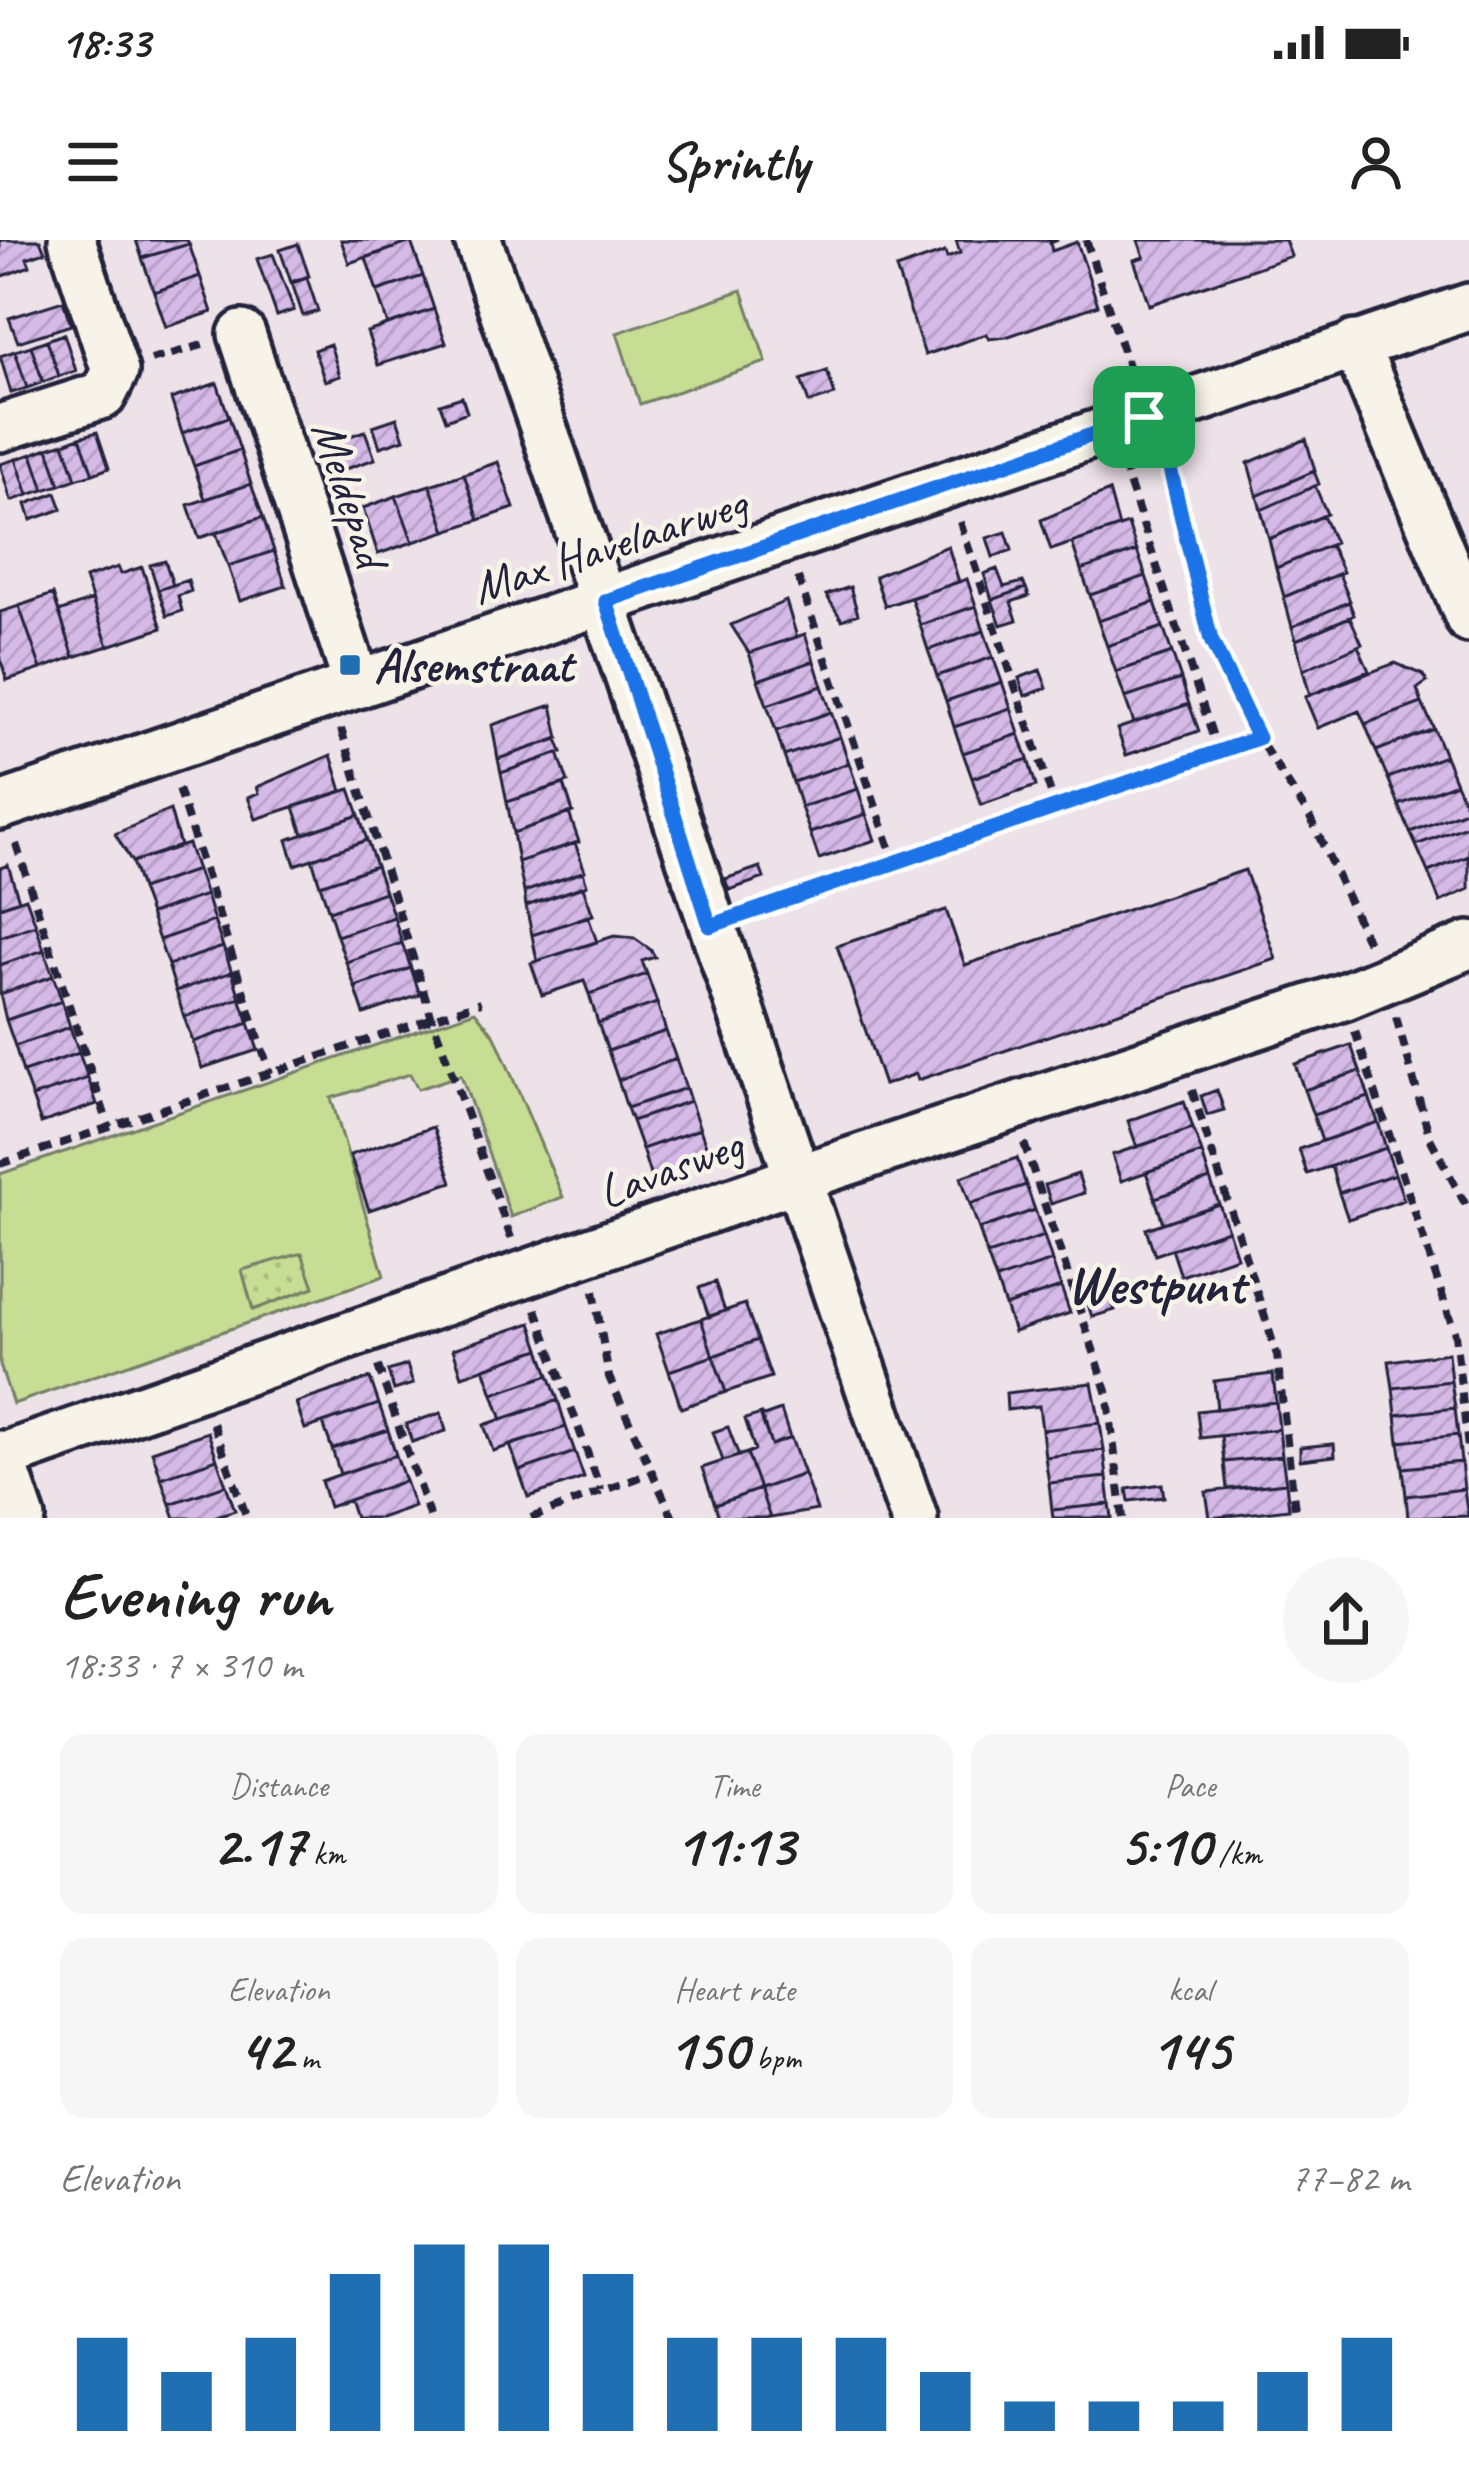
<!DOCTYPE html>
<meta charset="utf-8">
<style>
:root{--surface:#fff;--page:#f6f6f6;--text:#222;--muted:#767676;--accent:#1f6fb2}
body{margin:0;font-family:Caveat,sans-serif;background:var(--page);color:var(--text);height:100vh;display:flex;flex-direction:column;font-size:45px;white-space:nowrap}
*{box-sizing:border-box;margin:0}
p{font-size:39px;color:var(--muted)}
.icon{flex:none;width:66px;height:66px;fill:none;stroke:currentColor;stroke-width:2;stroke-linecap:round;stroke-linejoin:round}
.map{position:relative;height:1278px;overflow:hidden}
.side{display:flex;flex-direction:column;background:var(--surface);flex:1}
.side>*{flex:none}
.pin{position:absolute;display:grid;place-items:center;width:102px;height:102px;color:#fff;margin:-51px;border-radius:24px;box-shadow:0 6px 18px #0006}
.round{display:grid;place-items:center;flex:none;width:126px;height:126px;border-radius:63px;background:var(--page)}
.head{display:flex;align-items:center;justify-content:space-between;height:204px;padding:0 60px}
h1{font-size:66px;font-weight:700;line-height:90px}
.figures{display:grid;grid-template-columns:repeat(3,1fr);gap:18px;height:204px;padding:12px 60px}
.figures div{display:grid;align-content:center;border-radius:24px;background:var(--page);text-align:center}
.figures b{font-size:60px;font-weight:700}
.figures small{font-size:33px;font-weight:400}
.figures p{font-size:33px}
.chart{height:336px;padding:24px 60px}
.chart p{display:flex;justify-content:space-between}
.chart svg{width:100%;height:216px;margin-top:12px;stroke:var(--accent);stroke-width:6}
.status{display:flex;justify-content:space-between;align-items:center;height:84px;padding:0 60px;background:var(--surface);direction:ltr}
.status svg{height:33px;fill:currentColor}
header{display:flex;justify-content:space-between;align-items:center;height:156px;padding:0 60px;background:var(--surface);font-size:54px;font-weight:700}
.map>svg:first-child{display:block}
.green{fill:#c7dd93;stroke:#748067;stroke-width:3}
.park{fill:url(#park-dots);stroke:#748067;stroke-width:3}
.building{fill:url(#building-hatch);stroke:#22223b;stroke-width:3}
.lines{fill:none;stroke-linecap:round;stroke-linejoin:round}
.minor-casing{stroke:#22223b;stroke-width:54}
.path{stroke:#22223b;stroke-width:8;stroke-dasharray:12 9;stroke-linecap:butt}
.minor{stroke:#f7f3e8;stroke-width:45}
.route-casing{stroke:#fff;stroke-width:24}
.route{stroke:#1a73e8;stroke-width:15}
.poi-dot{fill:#1f6fb2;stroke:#f7f3e8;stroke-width:4.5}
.labels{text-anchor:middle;stroke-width:9;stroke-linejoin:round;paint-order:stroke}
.street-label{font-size:48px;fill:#22223b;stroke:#f7f3e8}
.poi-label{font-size:48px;font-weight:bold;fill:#22223b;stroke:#f7f3e8;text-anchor:start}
.quarter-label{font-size:54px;font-weight:bold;fill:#22223b;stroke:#f7f3e8}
</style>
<div class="status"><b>18:33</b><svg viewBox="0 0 49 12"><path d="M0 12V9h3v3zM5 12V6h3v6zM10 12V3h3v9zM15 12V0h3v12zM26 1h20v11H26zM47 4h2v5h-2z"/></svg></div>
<header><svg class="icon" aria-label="menu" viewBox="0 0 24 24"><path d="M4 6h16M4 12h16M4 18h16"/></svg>Sprintly<svg class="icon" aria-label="person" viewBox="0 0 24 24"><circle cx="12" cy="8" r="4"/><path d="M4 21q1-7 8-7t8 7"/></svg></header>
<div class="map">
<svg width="1469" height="1278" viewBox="0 0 1469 1278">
<defs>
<pattern id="park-dots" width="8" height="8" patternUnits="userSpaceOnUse" patternTransform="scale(3)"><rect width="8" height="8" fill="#c7dd93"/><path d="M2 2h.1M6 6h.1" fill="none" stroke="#abbd80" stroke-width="1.8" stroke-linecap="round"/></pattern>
<pattern id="building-hatch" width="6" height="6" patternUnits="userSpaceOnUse" patternTransform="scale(3)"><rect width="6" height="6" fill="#d5b9e7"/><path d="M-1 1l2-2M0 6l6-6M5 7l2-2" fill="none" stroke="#b79fc7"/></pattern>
</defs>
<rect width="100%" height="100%" fill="#ede2e8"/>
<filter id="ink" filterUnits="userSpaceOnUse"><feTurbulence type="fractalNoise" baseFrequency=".00833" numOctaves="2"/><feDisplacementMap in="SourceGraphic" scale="24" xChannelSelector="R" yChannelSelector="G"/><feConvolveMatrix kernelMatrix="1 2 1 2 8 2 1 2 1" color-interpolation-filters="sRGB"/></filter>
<g filter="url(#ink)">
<path class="green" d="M 742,50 L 766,122 L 640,164 L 617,93 Z
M 475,771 L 495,796 L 563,957 L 511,977 L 461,835 L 418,849 L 410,834 L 331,858 L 384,1036 L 13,1164 L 0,1125 L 0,934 Z"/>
<path class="park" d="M 302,1013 L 314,1047 L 253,1070 L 242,1030 Z"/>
<path class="building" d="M 0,0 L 40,0 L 45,12 L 27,18 L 30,26 L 0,37 Z
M 136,0 L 187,0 L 189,4 L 142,18 Z
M 341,0 L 411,0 L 411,2 L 349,23 Z
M 956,0 L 1058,0 L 1050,3 L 1052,11 L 1077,2 L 1098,65 L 1006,97 L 989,99 L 987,94 L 925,115 L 896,29 L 945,12 L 947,18 L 960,13 Z
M 1138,0 L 1285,0 L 1291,16 L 1149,65 L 1134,20 L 1144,17 Z
M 411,2 L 423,36 L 377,51 L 366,18 Z
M 189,4 L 200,36 L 154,52 L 142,18 Z
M 298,4 L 309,36 L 291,42 L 280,10 Z
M 273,14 L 294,70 L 277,76 L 257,19 Z
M 200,36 L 212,72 L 166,87 L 154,52 Z
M 423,36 L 434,69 L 388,85 L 377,51 Z
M 307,38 L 318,71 L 303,76 L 292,43 Z
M 63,61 L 71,85 L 18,102 L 9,78 Z
M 434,69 L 446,103 L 378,125 L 367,92 Z
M 64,94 L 76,131 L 59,136 L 47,100 Z
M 47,100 L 59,136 L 43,142 L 31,106 Z
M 330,104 L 340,136 L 325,141 L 314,110 Z
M 31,106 L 43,142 L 27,148 L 15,111 Z
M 15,111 L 27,148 L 11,153 L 0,116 Z
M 827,131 L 835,155 L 809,163 L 801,140 Z
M 217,143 L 229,177 L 182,193 L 171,159 Z
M 462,157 L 467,172 L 446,180 L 440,164 Z
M 229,177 L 240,210 L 194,226 L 182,193 Z
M 397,178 L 404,199 L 380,207 L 373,186 Z
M 365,191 L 375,219 L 336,232 L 326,204 Z
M 97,192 L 109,228 L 93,234 L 80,197 Z
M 80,197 L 93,234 L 76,239 L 64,203 Z
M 1306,199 L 1315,231 L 1257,256 L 1248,223 Z
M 64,203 L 76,239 L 60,245 L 48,208 Z
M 48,208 L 60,245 L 44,250 L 32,214 Z
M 240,210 L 251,244 L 205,259 L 194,226 Z
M 32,214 L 44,250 L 28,255 L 16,219 Z
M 16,219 L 28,255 L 11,261 L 0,224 Z
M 498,222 L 514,268 L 479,280 L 464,234 Z
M 1314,231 L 1319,244 L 1261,270 L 1257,256 Z
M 464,234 L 479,280 L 446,291 L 430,245 Z
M 251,244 L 263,277 L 199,298 L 188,265 Z
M 430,245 L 446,291 L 413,302 L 396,256 Z
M 1315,246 L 1327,274 L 1269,299 L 1261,270 Z
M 1109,251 L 1119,287 L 1051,310 L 1041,280 Z
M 56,253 L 62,269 L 31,280 L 26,264 Z
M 396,256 L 413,302 L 378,314 L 363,268 Z
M 1323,276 L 1335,303 L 1276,328 L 1269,299 Z
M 263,277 L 274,311 L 228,326 L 216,293 Z
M 1128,284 L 1137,311 L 1081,330 L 1072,303 Z
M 1006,292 L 1012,310 L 993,317 L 987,298 Z
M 1330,305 L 1343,332 L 1284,357 L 1276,328 Z
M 948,306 L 959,342 L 885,366 L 875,336 Z
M 274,311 L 286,346 L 240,361 L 228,326 Z
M 1137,311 L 1146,336 L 1090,355 L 1081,330 Z
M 165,321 L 173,345 L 158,350 L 150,325 Z
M 118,327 L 121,334 L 142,327 L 162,388 L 108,406 L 85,338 Z
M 997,329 L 1004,347 L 1023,342 L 1026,348 L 992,360 L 984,334 Z
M 1339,334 L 1350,361 L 1292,387 L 1284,357 Z
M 1146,336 L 1155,362 L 1098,381 L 1090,355 Z
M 967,339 L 976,366 L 920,385 L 911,358 Z
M 188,340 L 191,351 L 178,356 L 182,371 L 167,376 L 158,350 Z
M 850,347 L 858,374 L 842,380 L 826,355 Z
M 1026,348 L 1029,356 L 1011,362 L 1017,380 L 1001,385 L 992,360 Z
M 53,354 L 74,417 L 41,429 L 19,366 Z
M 92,360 L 108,406 L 74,417 L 59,372 Z
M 786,361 L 797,397 L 749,413 L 731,385 Z
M 1155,362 L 1163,387 L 1107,406 L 1098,381 Z
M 1349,362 L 1354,375 L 1296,400 L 1292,387 Z
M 19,366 L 41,429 L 7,440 L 0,418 L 0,372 Z
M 976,366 L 984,391 L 928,410 L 920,385 Z
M 1350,377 L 1362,404 L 1303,430 L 1296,400 Z
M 1163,387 L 1172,413 L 1116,432 L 1107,406 Z
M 984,391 L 993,417 L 937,436 L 928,410 Z
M 805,394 L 814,421 L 758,440 L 749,413 Z
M 1358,406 L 1369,431 L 1310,455 L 1303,430 Z
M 1172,413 L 1181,439 L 1125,458 L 1116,432 Z
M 993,417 L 1002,442 L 946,461 L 937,436 Z
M 814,421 L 822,446 L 767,465 L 758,440 Z
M 1395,423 L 1423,435 L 1427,442 L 1417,449 L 1422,463 L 1365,484 L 1359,471 L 1318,488 L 1305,457 Z
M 1040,430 L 1047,448 L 1025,456 L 1019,438 Z
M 1181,439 L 1189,464 L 1134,483 L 1125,458 Z
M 1002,442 L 1011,468 L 954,487 L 946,461 Z
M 822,446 L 831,472 L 776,491 L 767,465 Z
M 1422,463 L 1434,489 L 1376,511 L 1365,484 Z
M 1189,464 L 1199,491 L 1126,515 L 1117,489 Z
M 552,465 L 559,498 L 498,519 L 492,485 Z
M 1011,468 L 1019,494 L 963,513 L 954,487 Z
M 831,472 L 840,497 L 784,516 L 776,491 Z
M 1434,489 L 1445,516 L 1388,538 L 1376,511 Z
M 1019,494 L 1028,519 L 972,538 L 963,513 Z
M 840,497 L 849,523 L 793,542 L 784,516 Z
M 557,499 L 562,512 L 501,533 L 498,519 Z
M 558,513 L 568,542 L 507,562 L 501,533 Z
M 331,515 L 342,551 L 256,579 L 248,557 L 259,553 L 257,547 Z
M 1445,516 L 1456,543 L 1399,565 L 1388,538 Z
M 1028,519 L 1036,546 L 981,565 L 972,538 Z
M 849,523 L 858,549 L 801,567 L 793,542 Z
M 1456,543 L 1468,570 L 1410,592 L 1399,565 Z
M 564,544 L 573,572 L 513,593 L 507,562 Z
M 350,549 L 359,575 L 303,594 L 294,567 Z
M 858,549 L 866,574 L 810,593 L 801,567 Z
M 170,570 L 180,606 L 132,622 L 115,594 Z
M 1468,570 L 1469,585 L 1416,605 L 1410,592 Z
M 569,573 L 579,602 L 518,622 L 513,593 Z
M 866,574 L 875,600 L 819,619 L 810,593 Z
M 359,575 L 367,600 L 295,625 L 287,600 Z
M 1469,585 L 1469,616 L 1428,632 L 1416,605 Z
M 367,600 L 376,626 L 320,645 L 312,619 Z
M 575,603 L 585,631 L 524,652 L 518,622 Z
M 188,604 L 197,630 L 141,649 L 132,622 Z
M 1469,616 L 1469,649 L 1440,662 L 1428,632 Z
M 8,625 L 19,660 L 0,667 L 0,628 Z
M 376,626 L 385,652 L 329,671 L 320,645 Z
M 760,627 L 764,638 L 729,650 L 725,639 Z
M 197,630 L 206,655 L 150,674 L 141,649 Z
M 1245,630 L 1276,719 L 918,840 L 916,834 L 884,845 L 837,706 L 946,670 L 965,725 Z
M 583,632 L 587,645 L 526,666 L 524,652 Z
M 583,647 L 593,675 L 532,695 L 526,666 Z
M 385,652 L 394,677 L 337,696 L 329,671 Z
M 206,655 L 214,681 L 159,700 L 150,674 Z
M 26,658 L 36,685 L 0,697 L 0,667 Z
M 588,676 L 597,702 L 537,721 L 532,695 Z
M 394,677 L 402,703 L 346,722 L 337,696 Z
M 214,681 L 223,707 L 168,725 L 159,700 Z
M 36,685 L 44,710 L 0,725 L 0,697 Z
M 614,696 L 634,698 L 651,710 L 655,717 L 642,721 L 647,734 L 589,754 L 584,741 L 542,755 L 531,723 Z
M 402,703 L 411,728 L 355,747 L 346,722 Z
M 223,707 L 232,732 L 176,751 L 168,725 Z
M 44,710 L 53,736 L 0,754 L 0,725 Z
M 411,728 L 420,755 L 364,774 L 355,747 Z
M 232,732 L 240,758 L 184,777 L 176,751 Z
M 647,734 L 657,763 L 598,783 L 589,754 Z
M 53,736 L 62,761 L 6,780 L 0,754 Z
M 240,758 L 249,783 L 193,802 L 184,777 Z
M 62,761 L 70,787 L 15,806 L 6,780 Z
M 657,763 L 666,791 L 608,811 L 598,783 Z
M 249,783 L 258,810 L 202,828 L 193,802 Z
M 70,787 L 79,813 L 23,832 L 15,806 Z
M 666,791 L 676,819 L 618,840 L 608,811 Z
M 1351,805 L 1360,831 L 1304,850 L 1295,824 Z
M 79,813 L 88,838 L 32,857 L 23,832 Z
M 676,819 L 686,848 L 627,868 L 618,840 Z
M 1360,831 L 1369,857 L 1313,875 L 1304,850 Z
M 88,838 L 97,864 L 41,883 L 32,857 Z
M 686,848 L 690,861 L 632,881 L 627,868 Z
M 1217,850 L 1224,870 L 1207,875 L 1201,856 Z
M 1369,857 L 1378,882 L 1322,901 L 1313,875 Z
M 690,861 L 700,889 L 642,909 L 632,881 Z
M 1184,861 L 1193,888 L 1137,907 L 1128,881 Z
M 1378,882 L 1386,908 L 1307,934 L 1299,909 Z
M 433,887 L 452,942 L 369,970 L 350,915 Z
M 1193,888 L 1202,913 L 1121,941 L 1112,915 Z
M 700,889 L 710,917 L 651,938 L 642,909 Z
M 1386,908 L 1395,934 L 1339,953 L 1331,926 Z
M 1202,913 L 1210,939 L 1155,958 L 1146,932 Z
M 1017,918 L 1026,945 L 970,964 L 961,937 Z
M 1078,934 L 1084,953 L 1051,964 L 1045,945 Z
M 1395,934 L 1404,960 L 1348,979 L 1339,953 Z
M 1210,939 L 1219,964 L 1163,983 L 1155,958 Z
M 1026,945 L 1035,970 L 979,989 L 970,964 Z
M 1219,964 L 1228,990 L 1155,1015 L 1146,989 Z
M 1035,970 L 1044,996 L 987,1015 L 979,989 Z
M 1228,990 L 1237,1017 L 1181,1036 L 1172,1009 Z
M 1044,996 L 1052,1021 L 996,1040 L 987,1015 Z
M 1052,1021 L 1061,1047 L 1005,1066 L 996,1040 Z
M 715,1042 L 725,1071 L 709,1077 L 699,1048 Z
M 1061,1047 L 1070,1073 L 1014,1092 L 1005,1066 Z
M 1107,1047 L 1115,1070 L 1092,1077 L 1085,1055 Z
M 745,1064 L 758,1100 L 713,1116 L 701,1079 Z
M 701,1079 L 713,1116 L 669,1131 L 656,1094 Z
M 531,1083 L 540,1109 L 462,1136 L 453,1109 Z
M 758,1100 L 771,1137 L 726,1152 L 713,1116 Z
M 540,1109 L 549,1135 L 493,1154 L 484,1128 Z
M 1448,1113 L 1451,1141 L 1393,1148 L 1389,1121 Z
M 713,1116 L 726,1152 L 681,1168 L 669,1131 Z
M 407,1125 L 413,1144 L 394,1150 L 388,1131 Z
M 1273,1134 L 1276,1162 L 1217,1169 L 1214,1141 Z
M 549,1135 L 558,1160 L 502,1180 L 493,1154 Z
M 370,1138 L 379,1164 L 305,1189 L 296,1163 Z
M 1451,1141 L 1455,1168 L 1396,1175 L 1393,1148 Z
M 1092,1143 L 1100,1183 L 1042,1190 L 1039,1166 L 1007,1170 L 1006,1153 Z
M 558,1160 L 566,1187 L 493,1211 L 484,1185 Z
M 1276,1162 L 1279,1189 L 1200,1198 L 1197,1171 Z
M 379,1164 L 388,1190 L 332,1209 L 323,1183 Z
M 1455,1168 L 1458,1195 L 1399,1202 L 1396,1175 Z
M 781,1170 L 790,1198 L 771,1205 L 761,1177 Z
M 441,1173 L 446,1191 L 412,1202 L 406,1184 Z
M 761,1174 L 771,1205 L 791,1198 L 804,1234 L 760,1249 L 747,1213 L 755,1210 L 745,1179 Z
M 1100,1183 L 1104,1210 L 1045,1217 L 1042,1190 Z
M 566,1187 L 575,1212 L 519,1231 L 510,1205 Z
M 728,1187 L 739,1216 L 723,1221 L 713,1192 Z
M 1279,1189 L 1282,1216 L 1224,1222 L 1221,1196 Z
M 388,1190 L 396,1215 L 340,1234 L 332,1209 Z
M 208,1192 L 217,1219 L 161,1238 L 152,1211 Z
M 1458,1195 L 1461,1222 L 1403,1228 L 1399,1202 Z
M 1334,1204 L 1335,1216 L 1300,1220 L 1300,1207 Z
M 1104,1210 L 1107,1237 L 1049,1243 L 1045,1217 Z
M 575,1212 L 584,1238 L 528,1257 L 519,1231 Z
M 747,1213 L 760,1249 L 715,1265 L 702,1228 Z
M 396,1215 L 405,1241 L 329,1267 L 321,1241 Z
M 1282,1216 L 1286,1243 L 1227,1249 L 1224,1222 Z
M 217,1219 L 226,1245 L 170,1264 L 161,1238 Z
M 1461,1222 L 1464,1249 L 1406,1256 L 1403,1228 Z
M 804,1234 L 817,1270 L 770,1278 L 760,1249 Z
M 1107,1237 L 1110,1264 L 1052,1270 L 1049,1243 Z
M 405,1241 L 414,1266 L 380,1278 L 355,1278 L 349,1260 Z
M 1286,1243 L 1289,1269 L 1210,1278 L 1206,1252 Z
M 1162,1244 L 1164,1257 L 1129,1261 L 1127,1249 Z
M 226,1245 L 235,1270 L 211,1278 L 175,1278 L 170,1264 Z
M 760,1249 L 770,1278 L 719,1278 L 715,1265 Z
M 1464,1249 L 1468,1276 L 1408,1278 L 1406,1256 Z
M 1110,1264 L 1112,1278 L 1053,1278 L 1052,1270 Z"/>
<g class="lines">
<g class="minor-casing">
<path id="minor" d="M 478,0 C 628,424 766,853 914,1278
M 242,94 L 357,445
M 1355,104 L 1469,379
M 0,188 L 103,155 L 115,131 L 72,0
M 0,566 L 1469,67
M 0,1214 L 22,1278
M 1,1217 L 796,939 L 1343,757 L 1469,705"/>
</g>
<path class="path" d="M 1086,0 L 1133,141
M 151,120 L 206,104
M 1161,210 L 1211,400 L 1258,498 L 1311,579 L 1370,707
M 1123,224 L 1218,512
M 960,282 L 1056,568
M 798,337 L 895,623
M 341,489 L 432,778 L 511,998
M 178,549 L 270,833
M 16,604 L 109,887
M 751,672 L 1258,498
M 1396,777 L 1430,898 L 1469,971
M 1355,791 L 1455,1094 L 1469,1217
M 1192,850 L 1277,1115 L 1296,1278
M 1024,903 L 1107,1151 L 1123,1278
M 0,924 L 481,762
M 594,1051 L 609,1137 L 673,1278
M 536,1069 L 601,1251
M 378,1126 L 430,1278
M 213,1183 L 247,1278
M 531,1278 L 654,1232"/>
<use href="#minor" class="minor"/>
</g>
</g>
<g class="lines" filter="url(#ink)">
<g class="route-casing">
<path id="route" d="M 1144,177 L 1170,229 L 1211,400 L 1258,498 L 710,686 L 606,361 Z"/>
</g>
<use href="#route" class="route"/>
</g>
<rect class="poi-dot" x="338" y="413" width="24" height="24" rx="6"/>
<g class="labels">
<g class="street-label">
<text transform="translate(351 253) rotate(72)" y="17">Meldepad</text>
<text transform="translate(609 304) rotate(-18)" y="17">Max Havelaarweg</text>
<text transform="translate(670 927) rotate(-20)" y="17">Lavasweg</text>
</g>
<g class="poi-label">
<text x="374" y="442">Alsemstraat</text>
</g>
<g class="quarter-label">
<text x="1156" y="1063">Westpunt</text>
</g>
</g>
</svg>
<div class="pin" style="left:1144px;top:177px;background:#1e9e55"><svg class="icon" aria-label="arrive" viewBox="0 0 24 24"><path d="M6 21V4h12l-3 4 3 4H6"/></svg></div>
</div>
<section class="side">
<div class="head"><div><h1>Evening run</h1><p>18:33 · 7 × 310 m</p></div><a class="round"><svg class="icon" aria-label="share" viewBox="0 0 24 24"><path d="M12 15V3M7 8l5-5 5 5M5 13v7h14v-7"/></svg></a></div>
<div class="figures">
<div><p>Distance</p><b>2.17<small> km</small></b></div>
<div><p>Time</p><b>11:13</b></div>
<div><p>Pace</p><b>5:10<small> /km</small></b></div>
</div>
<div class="figures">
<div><p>Elevation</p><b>42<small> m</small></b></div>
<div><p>Heart rate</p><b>150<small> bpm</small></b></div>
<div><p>kcal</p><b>145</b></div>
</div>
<div class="chart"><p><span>Elevation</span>77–82 m</p>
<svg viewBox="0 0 160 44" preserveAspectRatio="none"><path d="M5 44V25M15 44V32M25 44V25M35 44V12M45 44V6M55 44V6M65 44V12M75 44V25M85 44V25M95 44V25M105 44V32M115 44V38M125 44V38M135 44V38M145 44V32M155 44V25"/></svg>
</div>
</section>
